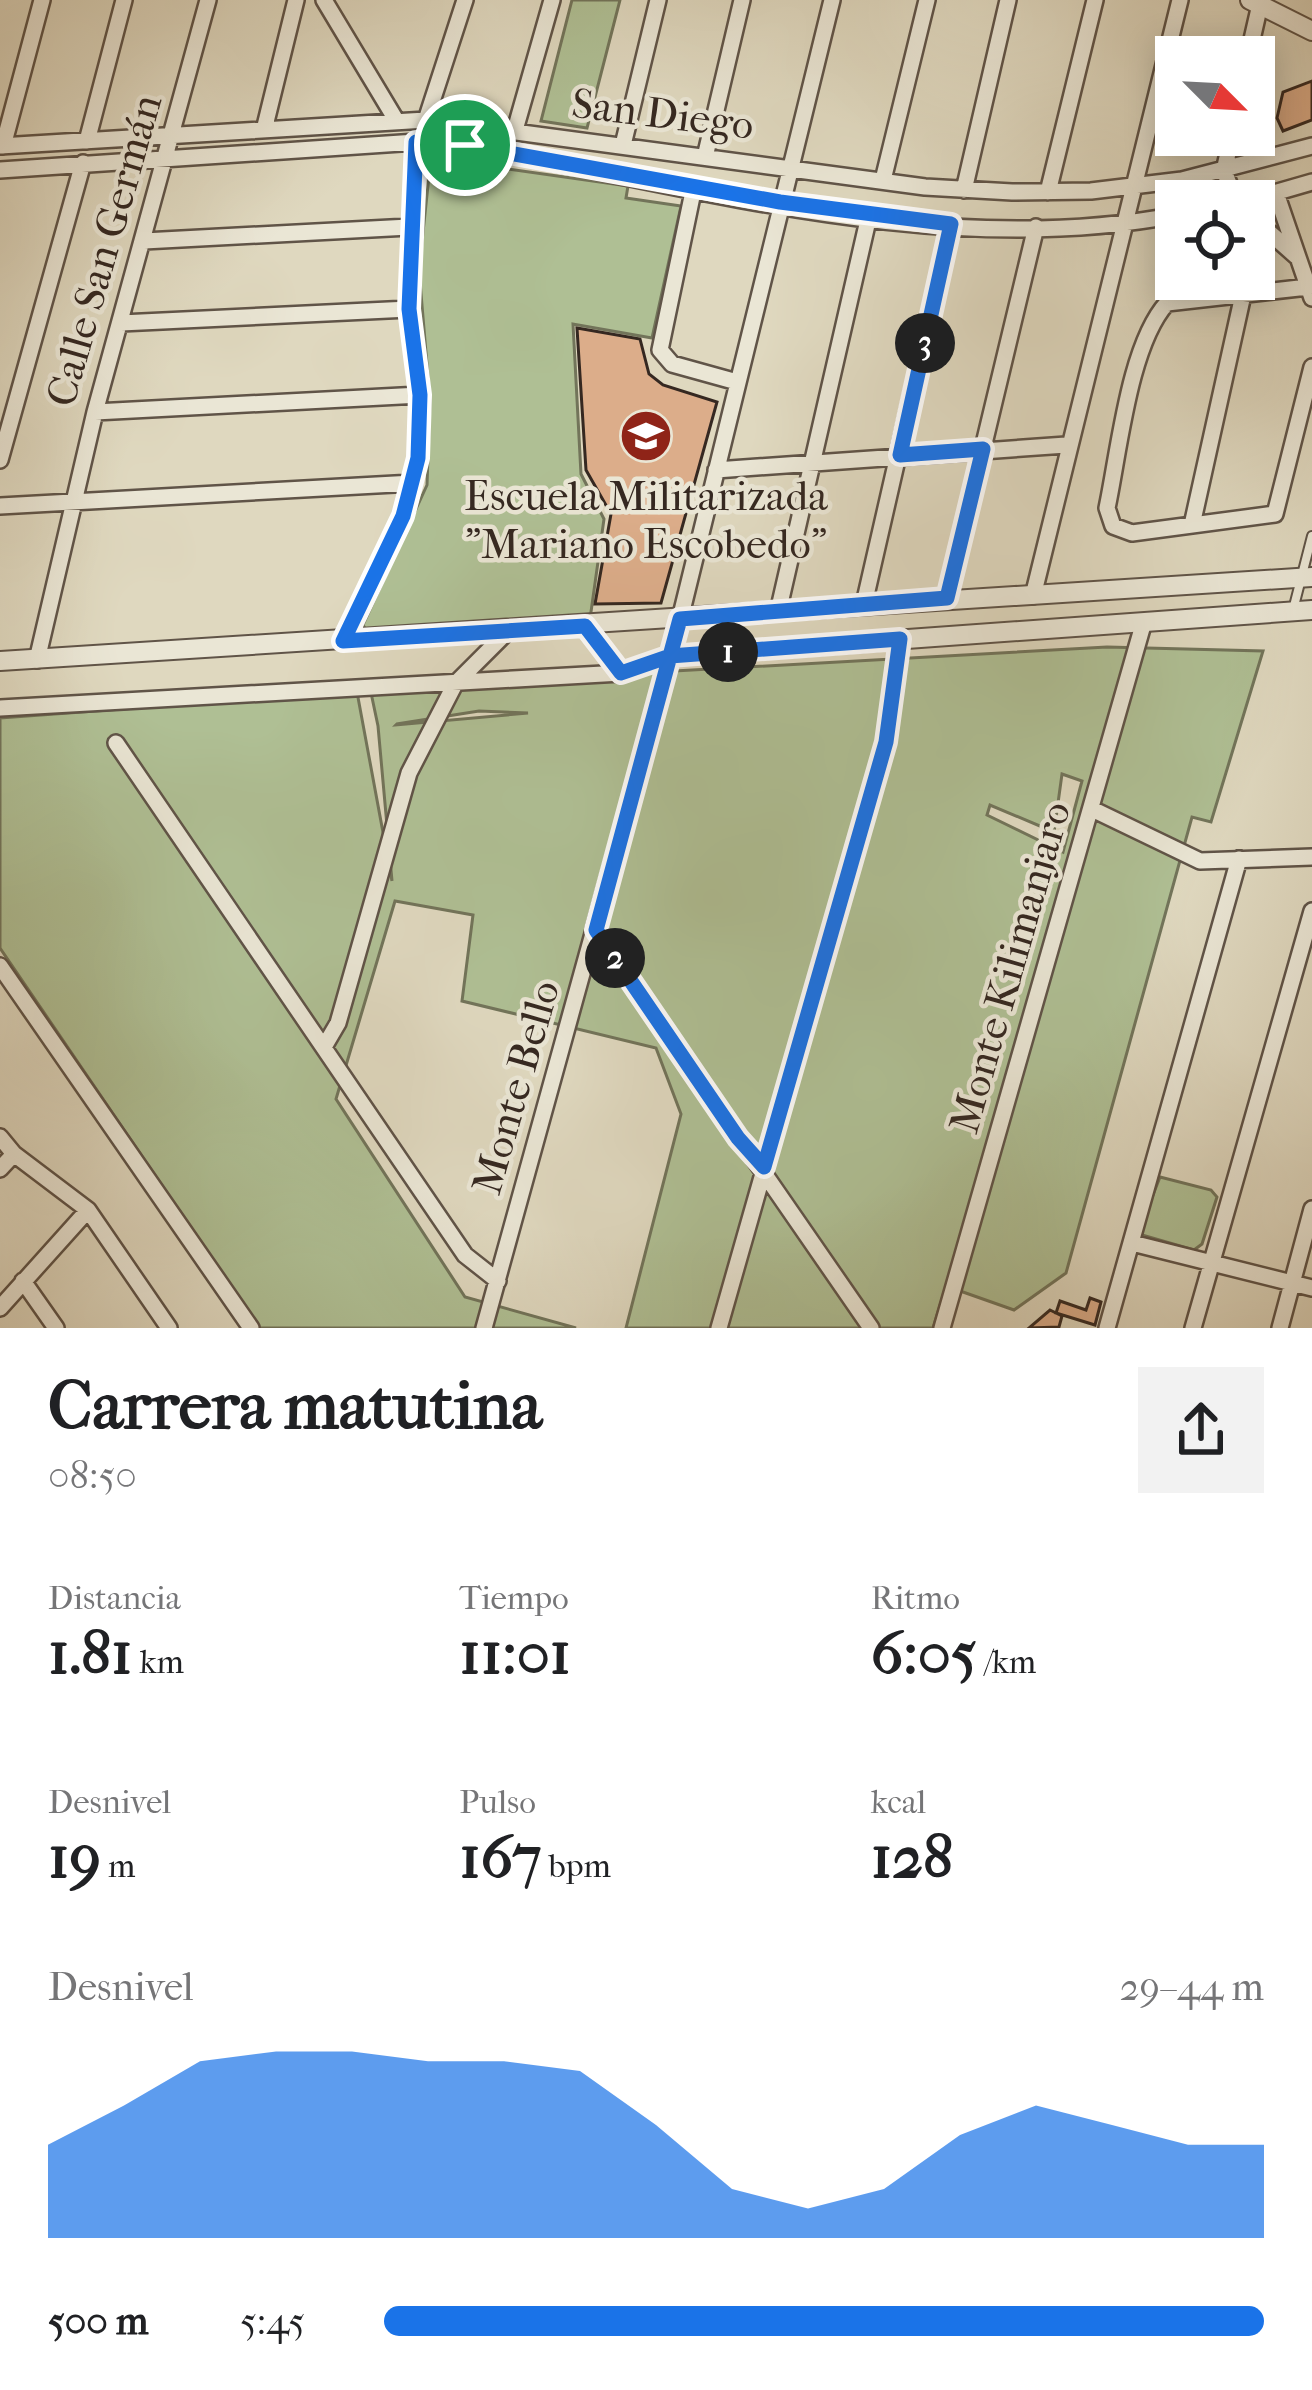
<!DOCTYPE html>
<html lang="es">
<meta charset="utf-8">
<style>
:root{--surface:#fff;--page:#f2f2f2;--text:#202124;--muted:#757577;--accent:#1a73e8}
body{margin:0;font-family:"IM FELL French Canon",serif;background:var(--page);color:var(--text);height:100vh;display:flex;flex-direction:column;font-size:45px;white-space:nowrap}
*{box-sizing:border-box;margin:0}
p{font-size:39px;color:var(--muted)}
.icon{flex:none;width:66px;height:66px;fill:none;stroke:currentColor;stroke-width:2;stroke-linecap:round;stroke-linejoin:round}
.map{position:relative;height:1328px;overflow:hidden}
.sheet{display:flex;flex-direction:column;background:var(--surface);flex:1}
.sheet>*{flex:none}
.needle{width:78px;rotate:114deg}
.fabs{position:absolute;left:1155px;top:36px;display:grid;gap:24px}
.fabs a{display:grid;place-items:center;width:120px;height:120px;border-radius:0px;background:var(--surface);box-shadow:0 6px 30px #0003;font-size:60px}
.pin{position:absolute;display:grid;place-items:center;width:102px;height:102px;color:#fff;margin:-51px;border:6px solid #fff;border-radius:50%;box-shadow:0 3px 12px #0007}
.km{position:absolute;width:60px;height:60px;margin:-30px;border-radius:50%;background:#222;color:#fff;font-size:33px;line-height:60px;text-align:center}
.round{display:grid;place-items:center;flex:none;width:126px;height:126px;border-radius:0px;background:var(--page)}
.head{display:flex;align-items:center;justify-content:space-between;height:204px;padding:0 48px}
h1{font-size:66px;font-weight:700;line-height:90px}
.figures{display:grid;grid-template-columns:repeat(3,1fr);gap:18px;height:204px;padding:12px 48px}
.figures div{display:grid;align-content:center}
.figures b{font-size:60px;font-weight:700}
.figures small{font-size:33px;font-weight:400}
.figures p{font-size:33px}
.chart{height:336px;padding:24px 48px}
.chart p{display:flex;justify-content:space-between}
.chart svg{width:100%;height:216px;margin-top:12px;fill:var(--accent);opacity:.7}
ul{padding:0 48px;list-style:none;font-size:39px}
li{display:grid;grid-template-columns:192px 144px 1fr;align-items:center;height:90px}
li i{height:30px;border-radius:15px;background:var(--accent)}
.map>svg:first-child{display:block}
.green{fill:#afbf94;stroke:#72745a;stroke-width:3;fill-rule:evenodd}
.building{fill:#dcad8a;stroke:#352821;stroke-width:3}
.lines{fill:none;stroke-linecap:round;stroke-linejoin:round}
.service-casing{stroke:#605448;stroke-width:12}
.minor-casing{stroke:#605448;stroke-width:20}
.tertiary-casing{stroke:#605448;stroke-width:22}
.service{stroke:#eae6d5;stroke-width:8}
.minor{stroke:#eae6d5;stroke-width:15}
.tertiary{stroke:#eae6d5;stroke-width:18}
.route-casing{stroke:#fff;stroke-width:24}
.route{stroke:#1a73e8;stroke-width:15}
.labels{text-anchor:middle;stroke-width:9;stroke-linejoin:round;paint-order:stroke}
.street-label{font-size:42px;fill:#352821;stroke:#eae6d5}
.poi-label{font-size:42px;fill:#352821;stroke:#eae6d5}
</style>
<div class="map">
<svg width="1312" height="1328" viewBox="0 0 1312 1328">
<rect width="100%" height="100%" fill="#dfd8bf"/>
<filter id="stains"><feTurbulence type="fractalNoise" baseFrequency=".00167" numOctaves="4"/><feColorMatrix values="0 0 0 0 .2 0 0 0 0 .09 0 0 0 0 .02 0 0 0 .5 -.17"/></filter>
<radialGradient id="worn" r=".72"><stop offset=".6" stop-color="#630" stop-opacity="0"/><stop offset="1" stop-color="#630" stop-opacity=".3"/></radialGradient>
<path class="green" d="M 572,0 L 620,0 L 587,128 L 541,121 Z
M 437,159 L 628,186 L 626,198 L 681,206 L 652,338 L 573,324 L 581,474 L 604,519 L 590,619 L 366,630 L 363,625 L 427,485 L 430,400 L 419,270 L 429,176 Z
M 1107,647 L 1263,651 L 1211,822 L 1192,817 L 1066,1273 L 1014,1310 L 946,1286 L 933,1328 L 626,1328 L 681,1114 L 656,1048 L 462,1001 L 473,915 L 395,901 L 336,1099 L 465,1297 L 576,1328 L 259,1328 L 0,948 L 0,718 L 357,692 L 392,881 L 378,726 L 370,688 ZM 479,711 L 528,713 L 396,725 L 397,724 ZM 1062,774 L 1082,781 L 1063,852 L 987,815 L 990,805 L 1054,832 Z
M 1160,1177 L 1211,1190 L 1217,1197 L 1202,1244 L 1194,1250 L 1142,1235 L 1140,1228 Z"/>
<path class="building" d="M 1312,81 L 1312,120 L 1283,131 L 1277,118 L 1283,92 Z
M 577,328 L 640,339 L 649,374 L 663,385 L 717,402 L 661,603 L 595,604 L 611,514 L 586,470 Z
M 1090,1298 L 1101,1302 L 1095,1325 L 1056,1313 L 1060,1301 L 1086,1310 Z
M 1050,1310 L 1062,1316 L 1059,1327 L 1029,1328 Z"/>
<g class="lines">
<g class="service-casing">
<path id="service" d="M 1293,610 L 1312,536"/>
</g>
<g class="minor-casing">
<path id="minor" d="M 324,0 L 396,120
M 1248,57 L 1261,0
M 426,120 L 465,0
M 264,130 L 296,0
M 515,130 L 552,0
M 1232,135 L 1224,171 L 1236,201
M 87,141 L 124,0
M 623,145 L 658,0
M 0,146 L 426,120 L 925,187 L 1012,192 L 1091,191 L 1182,180 L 1312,146
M 3,146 L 42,0
M 705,157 L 742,0
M 0,170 L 416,142 L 465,145 C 693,187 943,260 1176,215
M 883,180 L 927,0
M 694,187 L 660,350 L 672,364 L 737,382
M 964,190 L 1008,0
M 1048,192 L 1095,0
M 1276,193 L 1312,298
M 1246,201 L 1312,182
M 1254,219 L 1296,256
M 144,241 L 409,227
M 1308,287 L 1167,303 C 1129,345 1119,452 1107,508 L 1113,526 L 1132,533 L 1275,514 L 1312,367
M 121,323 L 409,309
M 95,412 L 420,395
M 0,460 L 83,163
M 716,470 L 1066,445
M 0,506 L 413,483
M 1192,525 L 1243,295
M 1033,596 L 1180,0
M 947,598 L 1036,227
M 864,604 L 951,224
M 778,612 L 869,216
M 343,641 L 403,516 L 418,458 L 420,395 L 409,309 L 416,142
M 37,660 L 95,412 L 208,0
M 0,708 L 621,673
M 116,743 L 465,1255 L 498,1281
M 1092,809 L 1200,861 L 1312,857
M 596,930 L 871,1328
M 0,966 L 251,1328
M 324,1047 L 338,1023 L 409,773 L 455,684 L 509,630
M 0,1137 L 14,1154 L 88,1210 L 169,1328
M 0,1169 L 14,1154
M 1132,1243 L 1312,1288
M 23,1281 L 56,1328
M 0,1308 L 88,1210
M 484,1328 L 680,619 L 832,0
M 719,1328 L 886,742 L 900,639
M 942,1328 L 1143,625
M 1107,1328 L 1239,859
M 1193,1328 L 1312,911
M 1280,1328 L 1312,1209"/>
</g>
<g class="tertiary-casing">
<path id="tertiary" d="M 1250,0 L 1312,31
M 585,626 L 621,673 L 670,656 L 1312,610
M 0,661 L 1312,577"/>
</g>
<use href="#service" class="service"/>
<use href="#minor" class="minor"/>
<use href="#tertiary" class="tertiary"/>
</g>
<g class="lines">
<g class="route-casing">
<path id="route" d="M 465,145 L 416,142 L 409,309 L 420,395 L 418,458 L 403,516 L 343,641 L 585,626 L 621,673 L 670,656 L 900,639 L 886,742 L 764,1167 L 738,1138 L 596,930 L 670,656 L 680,619 L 947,598 L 983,449 L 900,455 L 951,224 L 780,202 L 465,145"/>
</g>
<use href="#route" class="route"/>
</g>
<defs>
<g id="school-disc" transform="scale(2.7)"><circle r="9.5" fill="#8f2418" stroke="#eae6d5"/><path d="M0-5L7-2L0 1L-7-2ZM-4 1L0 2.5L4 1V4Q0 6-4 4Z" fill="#fff"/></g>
</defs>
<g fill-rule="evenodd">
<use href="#school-disc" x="646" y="436"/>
</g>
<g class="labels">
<g class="street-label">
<text transform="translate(663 113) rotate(7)" y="15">San Diego</text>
<text transform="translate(103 250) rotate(-74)" y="15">Calle San Germán</text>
<text transform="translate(1009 967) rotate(-74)" y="15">Monte Kilimanjaro</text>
<text transform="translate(515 1087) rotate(-74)" y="15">Monte Bello</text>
</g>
<g class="poi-label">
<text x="646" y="510">Escuela Militarizada<tspan x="646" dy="48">"Mariano Escobedo"</tspan></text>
</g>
</g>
<rect width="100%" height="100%" filter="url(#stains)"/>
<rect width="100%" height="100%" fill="url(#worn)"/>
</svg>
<div class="fabs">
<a><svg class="needle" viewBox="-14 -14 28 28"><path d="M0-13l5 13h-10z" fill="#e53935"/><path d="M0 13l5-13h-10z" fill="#757577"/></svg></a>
<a><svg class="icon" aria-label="locate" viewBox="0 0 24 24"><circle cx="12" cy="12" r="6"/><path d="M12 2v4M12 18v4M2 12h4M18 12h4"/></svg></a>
</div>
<div class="pin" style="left:465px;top:145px;background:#1e9e55"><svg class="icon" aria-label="arrive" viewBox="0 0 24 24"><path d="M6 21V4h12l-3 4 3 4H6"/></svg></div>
<b class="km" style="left:728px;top:652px">1</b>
<b class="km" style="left:615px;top:958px">2</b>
<b class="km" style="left:925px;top:343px">3</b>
</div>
<section class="sheet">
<div class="head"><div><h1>Carrera matutina</h1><p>08:50</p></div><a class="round"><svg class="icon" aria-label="share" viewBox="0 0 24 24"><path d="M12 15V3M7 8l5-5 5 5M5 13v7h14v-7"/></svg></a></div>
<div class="figures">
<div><p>Distancia</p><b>1.81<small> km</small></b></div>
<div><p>Tiempo</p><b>11:01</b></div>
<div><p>Ritmo</p><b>6:05<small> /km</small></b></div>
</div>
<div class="figures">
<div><p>Desnivel</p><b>19<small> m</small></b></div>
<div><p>Pulso</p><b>167<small> bpm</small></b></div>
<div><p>kcal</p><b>128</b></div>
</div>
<div class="chart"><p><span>Desnivel</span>29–44 m</p>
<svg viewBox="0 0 160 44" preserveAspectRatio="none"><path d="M0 44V25L10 17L20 8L30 6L40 6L50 8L60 8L70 10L80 21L90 34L100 38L110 34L120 23L130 17L140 21L150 25L160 25V44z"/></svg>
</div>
<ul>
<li><b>500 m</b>5:45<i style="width:100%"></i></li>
</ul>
</section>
